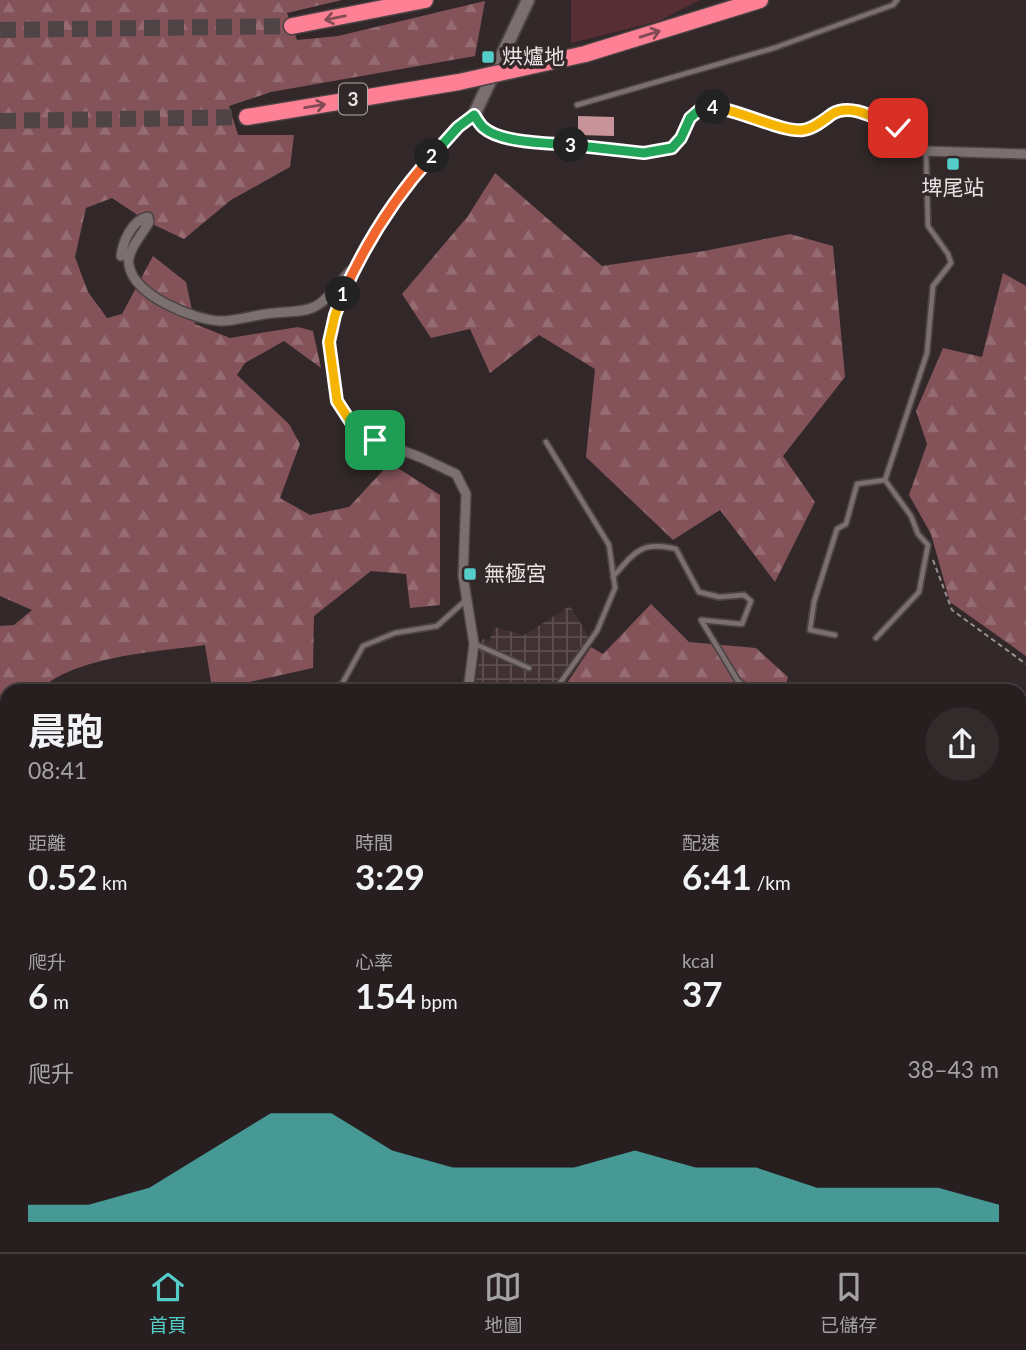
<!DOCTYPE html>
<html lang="zh-TW">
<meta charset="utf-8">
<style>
:root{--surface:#261e1f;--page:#322b2c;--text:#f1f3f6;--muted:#a4a2a4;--line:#423c3d;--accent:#54cdc8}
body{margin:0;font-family:Lato,"Noto Sans TC",sans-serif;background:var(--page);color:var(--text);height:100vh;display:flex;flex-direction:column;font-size:26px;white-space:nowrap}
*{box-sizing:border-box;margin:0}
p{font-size:23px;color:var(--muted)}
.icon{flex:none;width:38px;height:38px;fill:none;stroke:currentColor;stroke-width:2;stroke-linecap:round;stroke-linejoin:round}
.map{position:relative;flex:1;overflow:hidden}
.details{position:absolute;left:0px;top:684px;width:1027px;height:569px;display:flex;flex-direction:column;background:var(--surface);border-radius:21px 21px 0 0;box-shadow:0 2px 5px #0004,0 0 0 2px var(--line)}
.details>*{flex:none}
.pin{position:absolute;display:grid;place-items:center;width:60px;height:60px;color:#fff;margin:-30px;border-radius:14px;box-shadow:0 4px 10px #0006}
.km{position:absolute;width:35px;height:35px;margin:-18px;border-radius:50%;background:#222;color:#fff;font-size:19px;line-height:35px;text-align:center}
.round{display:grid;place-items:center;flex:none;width:74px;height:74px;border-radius:37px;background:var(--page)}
.overview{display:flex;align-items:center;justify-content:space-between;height:119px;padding:0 28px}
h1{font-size:38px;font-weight:700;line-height:52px}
.stats{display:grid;grid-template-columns:repeat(3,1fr);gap:10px;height:119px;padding:7px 28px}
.stats div{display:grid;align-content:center}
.stats b{font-size:35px;font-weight:700}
.stats small{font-size:19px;font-weight:400}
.stats p{font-size:19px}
.chart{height:196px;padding:14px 28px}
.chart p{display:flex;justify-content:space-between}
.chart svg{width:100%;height:126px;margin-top:7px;fill:var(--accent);opacity:.7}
.tab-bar{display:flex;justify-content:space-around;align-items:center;height:98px;border-top:2px solid var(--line);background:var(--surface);font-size:19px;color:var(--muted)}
.tab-bar a{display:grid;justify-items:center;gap:4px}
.tab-bar .on{color:var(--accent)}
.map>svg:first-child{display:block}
.industrial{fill:url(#industrial-grid)}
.grass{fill:#562e34}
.forest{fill:url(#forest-firs)}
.cemetery{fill:url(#cemetery-stones)}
.building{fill:#c99499}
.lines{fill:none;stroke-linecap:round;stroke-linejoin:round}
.highway-tunnel{stroke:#4e4445;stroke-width:16;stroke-dasharray:16 8;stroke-linecap:butt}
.lane-casing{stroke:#4c4344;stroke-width:8}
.street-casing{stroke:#4c4344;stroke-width:12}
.secondary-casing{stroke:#4c4344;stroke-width:16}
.highway-casing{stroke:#4c4344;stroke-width:19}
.path{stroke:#978f90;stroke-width:2;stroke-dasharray:5 3.5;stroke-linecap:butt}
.lane{stroke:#7b6f70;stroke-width:4.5}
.street{stroke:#7b6f70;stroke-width:9}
.secondary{stroke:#7b6f70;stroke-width:12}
.highway{stroke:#fd8094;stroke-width:16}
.highway-bridge-casing{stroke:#4c4344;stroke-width:19;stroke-linecap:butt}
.highway-bridge{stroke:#fd8094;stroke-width:16}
.oneway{stroke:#834b54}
.split-1-casing{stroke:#fff;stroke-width:14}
.split-2-casing{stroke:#fff;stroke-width:14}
.split-3-casing{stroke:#fff;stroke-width:14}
.split-4-casing{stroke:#fff;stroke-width:14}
.split-5-casing{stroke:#fff;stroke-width:14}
.split-1{stroke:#f5b400;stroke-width:9}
.split-2{stroke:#f0652b;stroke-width:9}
.split-3{stroke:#22a559;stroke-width:9}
.split-4{stroke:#22a559;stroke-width:9}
.split-5{stroke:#f5b400;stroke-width:9}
.poi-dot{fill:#54cdc8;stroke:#322829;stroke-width:2.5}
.labels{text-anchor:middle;stroke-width:7;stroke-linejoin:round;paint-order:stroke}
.shield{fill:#322829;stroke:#b3abac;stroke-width:2}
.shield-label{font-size:19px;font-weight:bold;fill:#eae3e4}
.poi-label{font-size:21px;fill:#eae3e4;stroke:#322829;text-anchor:start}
</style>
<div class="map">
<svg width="1026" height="1252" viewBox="0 0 1026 1252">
<defs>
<pattern id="industrial-grid" width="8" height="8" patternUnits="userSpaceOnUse" patternTransform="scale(1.75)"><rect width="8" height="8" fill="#413133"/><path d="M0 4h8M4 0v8" fill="none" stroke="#5d4f50"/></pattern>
<pattern id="forest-firs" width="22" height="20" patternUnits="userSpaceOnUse" patternTransform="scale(1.75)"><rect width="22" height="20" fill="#835359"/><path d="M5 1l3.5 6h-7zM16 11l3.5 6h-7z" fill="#956c71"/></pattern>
<pattern id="cemetery-stones" width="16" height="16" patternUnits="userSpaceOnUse" patternTransform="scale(1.75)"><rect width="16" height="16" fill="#562e34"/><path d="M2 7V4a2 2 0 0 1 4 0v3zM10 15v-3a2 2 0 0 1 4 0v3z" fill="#6e4c51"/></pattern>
</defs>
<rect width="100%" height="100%" fill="#322829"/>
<path class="industrial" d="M 570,606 L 589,637 L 557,681 L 543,691 L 474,691 L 482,639 L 489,641 L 495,627 L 524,635 Z"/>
<path class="grass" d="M 571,0 L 700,0 L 659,21 L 571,43 Z"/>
<path class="forest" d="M 0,0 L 342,0 L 287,13 L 297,40 L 338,36 L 485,1 L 475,56 L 271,92 L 229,106 L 238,135 L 294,135 L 290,167 L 231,200 L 184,239 L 148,222 L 112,198 L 86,208 L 75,257 L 88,292 L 107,318 L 122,314 L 153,256 L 186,282 L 195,324 L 230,338 L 298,327 L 313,331 L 321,368 L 284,341 L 245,363 L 237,375 L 289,424 L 300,444 L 280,498 L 310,515 L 349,507 L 390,463 L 440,495 L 440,605 L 410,608 L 406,574 L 371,571 L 314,616 L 313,668 L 222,688 L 211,682 L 205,645 C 155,652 75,656 38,691 L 7,691 L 7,721 L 0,728 L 0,626 L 14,625 L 32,610 L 0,596 Z
M 495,173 L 602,266 L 704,251 L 790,234 L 833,246 L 845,377 L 783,456 L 815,502 L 775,582 L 720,510 L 673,540 L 586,457 L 595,369 L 539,335 L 490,373 L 470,329 L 431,338 L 402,294 L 468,216 Z
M 1003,273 L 1026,286 L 1026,656 L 950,602 L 931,534 L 909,495 L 927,444 L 916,411 L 943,348 L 982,357 Z
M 651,604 L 689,642 L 756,648 L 788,677 L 784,691 L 557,691 L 565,686 L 591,647 L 603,654 Z
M 0,748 L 7,758 L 7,964 L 0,961 Z
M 1020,788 L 1026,798 L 1026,1252 L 616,1252 L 604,1246 L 1020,1246 Z"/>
<path class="cemetery" d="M 7,1137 L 7,1246 L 32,1246 L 28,1252 L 0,1252 L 0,1138 Z"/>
<path class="building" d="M 578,116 L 614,117 L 614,136 L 578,135 Z"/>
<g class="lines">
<path class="highway-tunnel" d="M 0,30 L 292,26
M 0,121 L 247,117"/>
<g class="lane-casing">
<path id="lane" d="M 577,105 L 774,48 L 893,5 L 897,0
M 546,442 L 609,545 L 615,588 L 597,631 L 560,683 L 549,691
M 885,480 L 927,353 L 933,286 L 951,263 L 948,254 L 928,226 L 926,152
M 613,577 C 634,553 641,540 676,549 L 699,592 L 719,597 L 744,595 L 751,601 L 742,624 L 701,620 L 738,681 L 752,691
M 835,635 L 810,630 L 814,602 L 837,529 L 846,524 L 857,484 L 885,480 L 911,516 L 918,534 L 928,545 L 919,592 L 876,638
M 475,644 L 529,668
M 338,691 L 363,646 L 395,633 L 437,626 L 466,600
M 738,691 L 738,682
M 1020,816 L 1026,801
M 308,1252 L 309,1246"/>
</g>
<g class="street-casing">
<path id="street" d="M 121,256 C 123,241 132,220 148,217 L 149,222 C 143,234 126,251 129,265 C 134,296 194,320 221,321 C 238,321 257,314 274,313 C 288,311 304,313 316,306 C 329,299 340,282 350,271
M 468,691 L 474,644 L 463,576 L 466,494 L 456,474 L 422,458 L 375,440 L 350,421 L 337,401 L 329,342 L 335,315 L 356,265 L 382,219 L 406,186 L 458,127 L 474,115 L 483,128 L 495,134 L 529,142 L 614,148 L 644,153 L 672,148 L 681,137 L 690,118 L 704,106 L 727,108 L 787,129 L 804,130 L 839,110 L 858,110 L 898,129 L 926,151 L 1026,154
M 0,1003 L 7,1009
M 421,1252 L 422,1246"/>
</g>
<g class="secondary-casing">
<path id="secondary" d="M 474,115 L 528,0"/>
</g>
<g class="highway-casing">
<path id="highway" d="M 292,26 L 425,0
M 585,54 L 760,0
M 247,117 L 459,82"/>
</g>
<path class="path" d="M 933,560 L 952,610 L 1026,664
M 0,1058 L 7,1065
M 0,1135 L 7,1134"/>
<use href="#lane" class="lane"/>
<use href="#street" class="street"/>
<use href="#secondary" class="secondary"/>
<use href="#highway" class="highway"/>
<g class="highway-bridge-casing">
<path id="highway-bridge" d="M 459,82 L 585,54"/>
</g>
<use href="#highway-bridge" class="highway-bridge"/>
</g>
<defs><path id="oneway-shaft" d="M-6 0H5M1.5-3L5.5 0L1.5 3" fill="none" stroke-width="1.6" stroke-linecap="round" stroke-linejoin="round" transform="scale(1.75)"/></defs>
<g class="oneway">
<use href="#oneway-shaft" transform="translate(335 18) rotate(169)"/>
<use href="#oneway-shaft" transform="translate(650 34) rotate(-17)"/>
<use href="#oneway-shaft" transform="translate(315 106) rotate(-9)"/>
</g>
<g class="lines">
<g class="split-1-casing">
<path id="split-1" d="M 343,294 L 335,315 L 329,342 L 337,401 L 350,421 L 375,440"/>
</g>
<g class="split-2-casing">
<path id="split-2" d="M 343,294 C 366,242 394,198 432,156"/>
</g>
<g class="split-3-casing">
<path id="split-3" d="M 432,156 L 458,127 L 474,115 C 477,119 480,125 484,128 C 501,143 548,143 571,145"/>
</g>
<g class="split-4-casing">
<path id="split-4" d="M 571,145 L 644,153 L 672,148 L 681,138 L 690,118 L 704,106 L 713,107"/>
</g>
<g class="split-5-casing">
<path id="split-5" d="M 713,107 C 739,110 784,133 803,130 C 813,129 824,120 832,114 C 852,102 878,120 898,128"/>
</g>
<use href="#split-1" class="split-1"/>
<use href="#split-2" class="split-2"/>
<use href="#split-3" class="split-3"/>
<use href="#split-4" class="split-4"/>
<use href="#split-5" class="split-5"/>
</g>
<g class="poi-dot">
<rect x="481" y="50" width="14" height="14" rx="3.5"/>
<rect x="946" y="157" width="14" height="14" rx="3.5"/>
<rect x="463" y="567" width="14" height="14" rx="3.5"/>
</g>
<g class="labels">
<rect class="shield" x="339" y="83.5" width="28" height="31" rx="5"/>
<g class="shield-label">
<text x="353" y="106">3</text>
</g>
<g class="poi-label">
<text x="502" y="64">烘爐地</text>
<text x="953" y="195" text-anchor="middle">埤尾站</text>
<text x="484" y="581">無極宮</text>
</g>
</g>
</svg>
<div class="pin" style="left:375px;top:440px;background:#1e9e55"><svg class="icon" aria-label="arrive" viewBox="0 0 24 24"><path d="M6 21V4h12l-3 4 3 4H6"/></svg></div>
<div class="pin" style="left:898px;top:128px;background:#d93025"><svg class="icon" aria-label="check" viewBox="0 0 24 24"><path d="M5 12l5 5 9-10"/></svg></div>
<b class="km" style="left:343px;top:294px">1</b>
<b class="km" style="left:432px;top:156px">2</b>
<b class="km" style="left:571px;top:145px">3</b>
<b class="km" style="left:713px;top:107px">4</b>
<section class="details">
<div class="overview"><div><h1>晨跑</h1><p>08:41</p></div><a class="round"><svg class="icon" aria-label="share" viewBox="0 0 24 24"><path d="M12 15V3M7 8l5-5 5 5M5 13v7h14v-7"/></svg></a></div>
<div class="stats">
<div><p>距離</p><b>0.52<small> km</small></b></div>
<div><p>時間</p><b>3:29</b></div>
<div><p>配速</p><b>6:41<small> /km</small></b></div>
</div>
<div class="stats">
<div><p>爬升</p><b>6<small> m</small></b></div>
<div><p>心率</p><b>154<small> bpm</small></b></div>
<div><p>kcal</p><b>37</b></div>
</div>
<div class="chart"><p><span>爬升</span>38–43 m</p>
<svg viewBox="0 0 160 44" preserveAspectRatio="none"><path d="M0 44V38L10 38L20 32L30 19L40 6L50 6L60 19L70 25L80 25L90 25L100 19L110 25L120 25L130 32L140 32L150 32L160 38V44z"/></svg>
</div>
</section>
</div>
<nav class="tab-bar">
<a class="on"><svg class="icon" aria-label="home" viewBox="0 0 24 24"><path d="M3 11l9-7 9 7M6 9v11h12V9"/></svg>首頁</a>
<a><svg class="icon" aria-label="map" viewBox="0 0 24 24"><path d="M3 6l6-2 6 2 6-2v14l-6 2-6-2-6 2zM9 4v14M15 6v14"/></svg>地圖</a>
<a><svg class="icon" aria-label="saved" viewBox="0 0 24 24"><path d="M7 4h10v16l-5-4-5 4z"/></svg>已儲存</a>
</nav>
